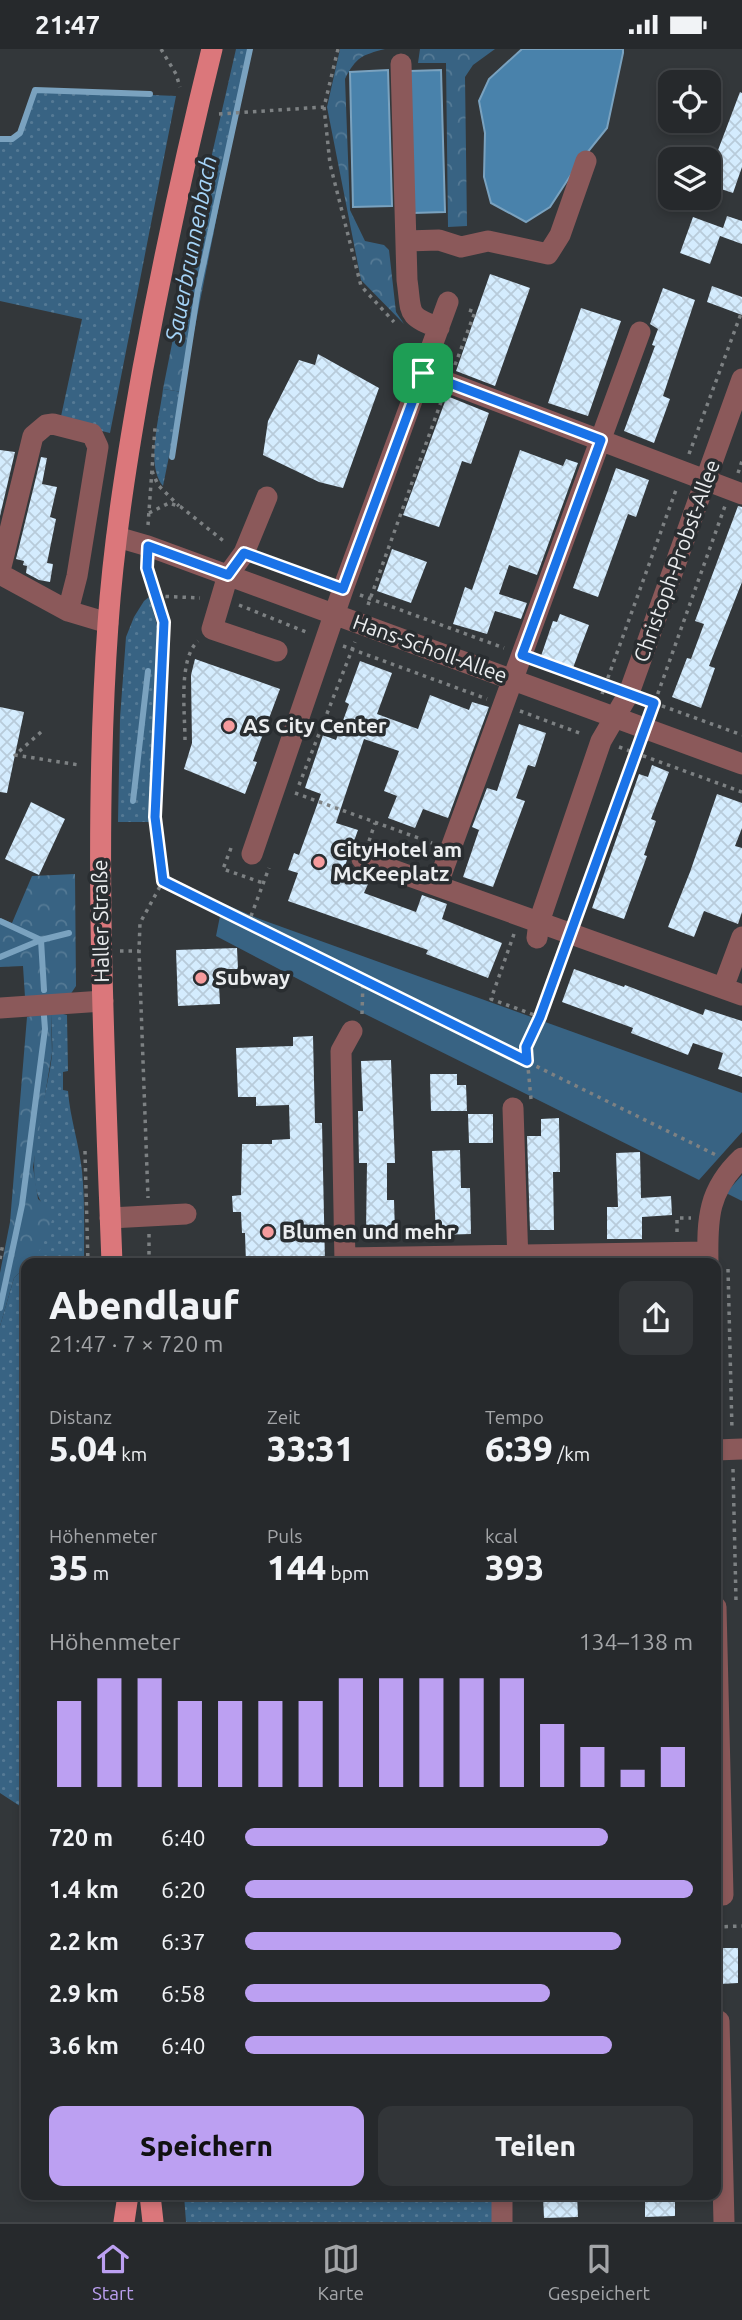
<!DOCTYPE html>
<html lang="de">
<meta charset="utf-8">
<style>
:root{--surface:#26292c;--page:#323538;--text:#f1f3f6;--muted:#a4a6a9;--line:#424548;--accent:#bca0f2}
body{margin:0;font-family:Ubuntu,sans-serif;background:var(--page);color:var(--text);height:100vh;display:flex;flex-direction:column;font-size:26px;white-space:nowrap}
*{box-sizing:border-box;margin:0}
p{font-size:23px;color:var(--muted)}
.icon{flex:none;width:38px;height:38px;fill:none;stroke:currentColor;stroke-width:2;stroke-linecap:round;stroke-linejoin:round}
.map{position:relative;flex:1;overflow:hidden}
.details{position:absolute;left:21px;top:1209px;width:700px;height:942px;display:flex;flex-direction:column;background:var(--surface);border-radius:14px;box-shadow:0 4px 10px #0003,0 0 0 2px var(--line)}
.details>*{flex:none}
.fabs{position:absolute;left:658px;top:21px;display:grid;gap:14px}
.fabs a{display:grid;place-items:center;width:63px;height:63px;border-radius:14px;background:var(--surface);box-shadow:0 4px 10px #0003,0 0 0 2px var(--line);font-size:35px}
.pin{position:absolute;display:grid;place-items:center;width:60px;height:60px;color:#fff;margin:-30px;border-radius:14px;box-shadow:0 4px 10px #0006}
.round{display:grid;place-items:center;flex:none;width:74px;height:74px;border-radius:14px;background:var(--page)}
.headline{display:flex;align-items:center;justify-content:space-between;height:119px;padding:0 28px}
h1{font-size:38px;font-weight:800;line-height:52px}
.metrics{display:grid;grid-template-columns:repeat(3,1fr);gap:10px;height:119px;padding:7px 28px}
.metrics div{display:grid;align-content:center}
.metrics b{font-size:35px;font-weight:800}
.metrics small{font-size:19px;font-weight:400}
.metrics p{font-size:19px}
.chart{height:196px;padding:14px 28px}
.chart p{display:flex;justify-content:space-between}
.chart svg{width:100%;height:126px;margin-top:7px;stroke:var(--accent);stroke-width:6}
.button{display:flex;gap:14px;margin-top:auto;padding:14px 28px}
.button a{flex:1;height:80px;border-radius:14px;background:var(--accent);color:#111;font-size:28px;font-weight:800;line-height:80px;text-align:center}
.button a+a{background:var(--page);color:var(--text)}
ul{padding:0 28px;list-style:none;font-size:23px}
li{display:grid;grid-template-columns:112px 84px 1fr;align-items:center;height:52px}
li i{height:18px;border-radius:9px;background:var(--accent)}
.status{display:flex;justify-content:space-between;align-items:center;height:49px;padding:0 35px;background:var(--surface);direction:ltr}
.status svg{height:19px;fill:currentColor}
.tabs{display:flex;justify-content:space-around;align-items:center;height:98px;border-top:2px solid var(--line);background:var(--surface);font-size:19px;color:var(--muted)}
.tabs a{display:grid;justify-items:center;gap:4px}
.tabs .current{color:var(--accent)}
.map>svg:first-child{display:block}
.grass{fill:url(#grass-dots)}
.forest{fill:url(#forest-crowns)}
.park{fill:#386383}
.water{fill:#4982ab;stroke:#7aa2bf;stroke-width:2}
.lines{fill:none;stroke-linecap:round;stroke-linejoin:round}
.stream{stroke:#7aa2bf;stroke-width:6}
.building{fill:url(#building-cross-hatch)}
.path{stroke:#7d8183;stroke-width:3.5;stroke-dasharray:3.5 5;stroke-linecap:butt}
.minor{stroke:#8b595a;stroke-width:21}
.major{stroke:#db777b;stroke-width:21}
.route-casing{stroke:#fff;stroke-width:14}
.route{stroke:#1a73e8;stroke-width:9}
.poi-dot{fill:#f59b9d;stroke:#292d30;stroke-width:2.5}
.labels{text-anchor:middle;stroke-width:7;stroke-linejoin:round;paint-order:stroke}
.street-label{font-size:21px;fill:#ebedef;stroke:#292d30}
.poi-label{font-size:21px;font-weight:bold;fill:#ebedef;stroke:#292d30;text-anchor:start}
.water-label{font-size:23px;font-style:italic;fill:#a5d4f8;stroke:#292d30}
</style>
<div class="status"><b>21:47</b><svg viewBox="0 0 49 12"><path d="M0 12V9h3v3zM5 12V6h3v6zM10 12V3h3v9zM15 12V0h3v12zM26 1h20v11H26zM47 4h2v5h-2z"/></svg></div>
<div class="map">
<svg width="742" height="2173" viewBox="0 0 742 2173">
<defs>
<pattern id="grass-dots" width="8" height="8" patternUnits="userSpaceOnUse" patternTransform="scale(1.75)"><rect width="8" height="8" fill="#386383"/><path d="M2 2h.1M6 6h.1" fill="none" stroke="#557a95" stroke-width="1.8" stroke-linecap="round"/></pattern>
<pattern id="forest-crowns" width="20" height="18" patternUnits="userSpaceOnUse" patternTransform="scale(1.75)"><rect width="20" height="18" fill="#386383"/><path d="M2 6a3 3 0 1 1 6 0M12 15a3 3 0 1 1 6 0" fill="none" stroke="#557a95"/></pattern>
<pattern id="building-cross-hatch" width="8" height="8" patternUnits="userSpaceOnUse" patternTransform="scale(1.75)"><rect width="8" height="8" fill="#d4ecfe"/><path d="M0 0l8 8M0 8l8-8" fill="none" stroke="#b8cbda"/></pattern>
</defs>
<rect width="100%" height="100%" fill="#33373a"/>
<path class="grass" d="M 236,0 L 249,0 L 213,187 L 194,184 Z
M 35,41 L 176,47 L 110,384 L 60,372 L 82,270 L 0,252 L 0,90 L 12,90 L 20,84 Z
M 163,340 L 182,343 L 163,437 C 145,416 160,367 163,340 Z
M 149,548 L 158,579 L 156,697 L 149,773 L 118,773 L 120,669 L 126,588 L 134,568 L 144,552 Z
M 51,962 L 67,966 L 68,1022 L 63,1023 L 63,1041 L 68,1042 C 70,1069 79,1094 82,1122 C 85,1152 84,1184 84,1214 L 31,1214 L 36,1212 L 44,1157 C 19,1128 49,1042 52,1005 C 53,991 51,976 51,962 Z
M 26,1217 L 26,1761 L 0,1744 L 0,1277 L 14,1229 Z
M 184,2146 L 492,2146 L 492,2173 L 186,2173 Z"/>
<path class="forest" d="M 340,0 L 385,0 C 362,6 356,8 345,30 L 350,161 L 365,192 L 384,196 L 389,201 L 396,263 L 404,275 L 361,231 L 327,58 Z
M 420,0 L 495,0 L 473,16 L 465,28 L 467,177 L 448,178 L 446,14 L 418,14 Z
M 194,184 L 213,187 L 182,343 L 163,340 Z
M 75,825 L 76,937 L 70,946 L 25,948 L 23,917 L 0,918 L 0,869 L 12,874 L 32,827 Z
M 51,962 L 52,1004 L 33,1118 L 38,1150 L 55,1164 L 35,1212 L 26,1214 L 26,1217 L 14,1229 L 0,1277 L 0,1224 L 10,1173 L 27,968 Z"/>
<path class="park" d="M 190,840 L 257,869 L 742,1044 L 742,1083 L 699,1131 L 365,965 L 216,887 L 220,867 L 185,850 Z
M 742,1126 L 742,1152 L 726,1144 Z"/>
<path class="water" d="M 522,0 L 623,0 L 623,4 L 607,79 L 578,115 L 550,158 L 526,173 L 491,154 L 484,128 L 485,84 L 479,52 L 489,30 Z
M 388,21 L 392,157 L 353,158 L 350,23 Z
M 441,21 L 445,163 L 413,164 L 410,22 Z"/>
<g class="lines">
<path class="stream" d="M 0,90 L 12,90 L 20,84 L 35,41 L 150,45
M 172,408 L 198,240 L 250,0
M 133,752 L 148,622
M 0,872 L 41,891
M 41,891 L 44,941
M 0,908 L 41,891 L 69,884
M 0,1259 L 22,1156 L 45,980 L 44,967"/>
</g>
<path class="building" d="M 740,43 L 742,44 L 742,118 L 733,144 L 709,136 L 709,125 Z
M 727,167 L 742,172 L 742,195 L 720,187 L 710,215 L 680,204 L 693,168 L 723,179 Z
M 490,225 L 530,239 L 495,337 L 456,322 Z
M 712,237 L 742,248 L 742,266 L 707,253 Z
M 663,239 L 695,251 L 663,347 L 670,350 L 654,394 L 624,382 L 655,297 L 652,296 L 658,280 L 650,275 Z
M 581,259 L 621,272 L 588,367 L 548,354 Z
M 318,305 L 379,339 L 343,439 L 319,433 L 263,406 L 268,372 L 299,311 L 315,316 Z
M 447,347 L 489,364 L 471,415 L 462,412 L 439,478 L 403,466 Z
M 0,401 L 15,403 L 0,467 Z
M 520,401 L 563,417 L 566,410 L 578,414 L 537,526 L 509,516 L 499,545 L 527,554 L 521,570 L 495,562 L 487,585 L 453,575 L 465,538 L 472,541 Z
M 41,408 L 47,409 L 42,435 L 57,438 L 50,468 L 56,470 L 47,514 L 53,515 L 50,533 L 39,531 L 26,524 L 27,517 L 23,516 L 24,512 L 16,510 Z
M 616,419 L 649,431 L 636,468 L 628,465 L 598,548 L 573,539 Z
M 738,457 L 742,458 L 742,533 L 709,617 L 715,619 L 701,659 L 672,648 L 687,609 L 691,610 L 704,575 L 695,572 Z
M 392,500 L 427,513 L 411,554 L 377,542 Z
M 560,565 L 589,576 L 573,619 L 541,607 L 553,572 L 557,573 Z
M 195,610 L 280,640 L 253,712 L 257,713 L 245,745 L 184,720 L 192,694 L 191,626 Z
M 360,612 L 392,624 L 377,665 L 418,680 L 430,646 L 469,661 L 472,653 L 489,658 L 448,769 L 423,760 L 415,779 L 388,769 L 397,747 L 384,742 L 399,702 L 364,690 L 336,774 L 358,781 L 342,825 L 368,835 L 364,844 L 416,863 L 422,846 L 447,855 L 442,870 L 502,894 L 488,929 L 426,905 L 428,901 L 288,852 L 298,824 L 288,821 L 294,804 L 299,806 L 321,745 L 305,739 L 323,686 L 336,691 L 349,655 L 345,653 Z
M 0,658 L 24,663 L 7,744 L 0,743 Z
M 519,675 L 546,684 L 535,718 L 528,716 L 516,749 L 525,752 L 493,838 L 463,828 L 479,781 L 472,778 L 487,739 L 497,742 Z
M 652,716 L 669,723 L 651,770 L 656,772 L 644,806 L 647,807 L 624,870 L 592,859 L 639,725 L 648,728 Z
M 717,745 L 742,754 L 742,779 L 735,797 L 742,799 L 742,863 L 738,875 L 704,862 L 694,888 L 668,878 L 690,823 Z
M 31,753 L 65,770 L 39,826 L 5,810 Z
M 237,899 L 238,920 L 226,920 L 227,937 L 219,937 L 220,955 L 178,957 L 176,901 Z
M 574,920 L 624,938 L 625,936 L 703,966 L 705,960 L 742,972 L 742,1028 L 718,1020 L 723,1004 L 693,994 L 688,1006 L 631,984 L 633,979 L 562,953 Z
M 313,987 L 315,1074 L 322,1074 L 325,1214 L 246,1214 L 245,1184 L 242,1184 L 241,1163 L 233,1163 L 232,1147 L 241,1146 L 242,1095 L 272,1095 L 272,1091 L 290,1090 L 289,1056 L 256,1057 L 256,1048 L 238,1048 L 236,999 L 293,997 L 293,988 Z
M 391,1011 L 395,1114 L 387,1114 L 387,1151 L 394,1151 L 395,1183 L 366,1183 L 367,1114 L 359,1114 L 358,1062 L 363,1062 L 361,1012 Z
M 430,1025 L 457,1025 L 457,1036 L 466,1036 L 467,1062 L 431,1062 Z
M 468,1065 L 493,1065 L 493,1094 L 469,1094 Z
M 559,1069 L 560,1123 L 553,1123 L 554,1181 L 530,1181 L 527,1087 L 541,1087 L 541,1070 Z
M 460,1101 L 461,1139 L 470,1139 L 471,1185 L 436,1186 L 432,1102 Z
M 640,1103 L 641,1149 L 671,1147 L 672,1166 L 642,1168 L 642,1190 L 607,1190 L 607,1158 L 618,1158 L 616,1104 Z
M 720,1899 L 738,1899 L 738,1934 L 720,1935 Z
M 543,2146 L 577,2146 L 578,2168 L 544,2169 Z
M 645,2146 L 675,2146 L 675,2167 L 645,2168 Z"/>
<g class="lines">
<path class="path" d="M 161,0 L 176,25 L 180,38
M 338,0 L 324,58 L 330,115 L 361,237 L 394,273
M 219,65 L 324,58
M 455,316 L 475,263 L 466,260
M 689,405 L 742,262
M 152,422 L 158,436 L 179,457
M 738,424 L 742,412
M 149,464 L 169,454 L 181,458 L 226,494
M 148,476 L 155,379
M 261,510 L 326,534
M 147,519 L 164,573 L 155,768 L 163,832 L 140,874 L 139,902 L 148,1149
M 360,546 L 504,599
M 157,547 L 200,549
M 239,556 L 306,583
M 368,556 L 441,353
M 343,597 L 487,650
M 541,612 L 606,636
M 602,645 L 676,441
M 646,651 L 742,686
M 652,661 L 725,457
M 520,662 L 582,685
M 41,683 L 15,706 L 79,716
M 185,691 C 185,664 178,610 198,592
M 619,698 L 742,743
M 299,736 L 355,593
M 295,744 L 432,794
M 369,792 L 375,774
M 231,799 L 223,820 L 263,834
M 163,833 L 718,1107
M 576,868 L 638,698
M 248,875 L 269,819
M 514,885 L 491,950 L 540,968
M 120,902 L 139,902
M 362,965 L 363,932
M 531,1050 L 526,997 L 540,968 L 564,902
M 85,1102 L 88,1214
M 677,1183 L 677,1169 L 691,1169
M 149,1185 L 149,1214
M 0,1210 L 3,1194
M 728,1220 L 732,1381
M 733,1420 L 736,1552
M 716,1878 L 742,1877"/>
<path class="minor" d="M 401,15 L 407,231 C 412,265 405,266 439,279
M 406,192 L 439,191 L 461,198 L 488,192 L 548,205 L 560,186 L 586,112
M 423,324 L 742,445
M 267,448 L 244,504 L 228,526 L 212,580 L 277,602
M 117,488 L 148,497 L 742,715
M 0,522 L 33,387 L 46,376 L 53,375 L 92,385 L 98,398 L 77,527 L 68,562
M 0,525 L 68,562 L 108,574
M 252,805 L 343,540 L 448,253
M 362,810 L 742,946
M 437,837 L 640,283
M 537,889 L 539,873 L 601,692 L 629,644 L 742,330
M 723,939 L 742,888
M 0,959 L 103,952
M 513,1059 L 518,1214
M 110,1169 L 186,1165
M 345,1209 L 707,1203
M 345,1214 L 341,1002 L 352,982
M 708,1214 C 707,1169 708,1141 742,1109
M 716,1401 L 742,1400
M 716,1558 L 723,1846
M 719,1972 L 724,2173
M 502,2146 L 502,2173"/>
<path class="major" d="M 112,1214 C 104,1001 93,788 108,575 C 114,489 128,403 143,319 C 163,212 186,105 212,0
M 150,2146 L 153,2173
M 124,2173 L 128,2146"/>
</g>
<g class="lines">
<g class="route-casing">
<path id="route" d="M 423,324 L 601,391 L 522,606 L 654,654 L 540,968 L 526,998 L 527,1012 L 163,832 L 155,768 L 164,573 L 147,519 L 148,497 L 228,526 L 244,504 L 343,540 Z"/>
</g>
<use href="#route" class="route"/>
</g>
<g class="poi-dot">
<circle cx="229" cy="677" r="7"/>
<circle cx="319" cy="813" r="7"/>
<circle cx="201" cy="929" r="7"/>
<circle cx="268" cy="1183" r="7"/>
</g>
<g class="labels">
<g class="street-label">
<text transform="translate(677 512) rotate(-70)" y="7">Christoph-Probst-Allee</text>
<text transform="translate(430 600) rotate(20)" y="7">Hans-Scholl-Allee</text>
<text transform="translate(101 872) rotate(-91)" y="7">Haller Straße</text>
</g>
<g class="poi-label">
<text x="243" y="684">AS City Center</text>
<text x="333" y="808">CityHotel am<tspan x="333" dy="24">McKeeplatz</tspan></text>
<text x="215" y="936">Subway</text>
<text x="282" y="1190">Blumen und mehr</text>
</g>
<g class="water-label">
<text transform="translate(191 200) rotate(-79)" y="8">Sauerbrunnenbach</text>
</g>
</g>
</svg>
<div class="fabs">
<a><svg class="icon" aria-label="locate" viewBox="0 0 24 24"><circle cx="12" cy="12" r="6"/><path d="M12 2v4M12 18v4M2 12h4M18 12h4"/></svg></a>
<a><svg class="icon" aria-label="layers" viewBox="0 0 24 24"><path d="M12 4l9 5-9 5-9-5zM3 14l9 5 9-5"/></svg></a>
</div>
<div class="pin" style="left:423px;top:324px;background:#1e9e55"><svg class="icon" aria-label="arrive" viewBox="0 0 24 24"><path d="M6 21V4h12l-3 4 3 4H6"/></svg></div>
<section class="details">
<div class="headline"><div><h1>Abendlauf</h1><p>21:47 · 7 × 720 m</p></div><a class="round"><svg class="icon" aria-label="share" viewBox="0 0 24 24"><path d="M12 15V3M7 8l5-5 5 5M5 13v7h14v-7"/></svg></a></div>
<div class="metrics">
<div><p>Distanz</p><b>5.04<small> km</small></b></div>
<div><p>Zeit</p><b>33:31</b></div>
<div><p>Tempo</p><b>6:39<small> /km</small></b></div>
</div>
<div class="metrics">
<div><p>Höhenmeter</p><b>35<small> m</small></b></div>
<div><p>Puls</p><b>144<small> bpm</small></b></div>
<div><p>kcal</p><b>393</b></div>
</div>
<div class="chart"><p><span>Höhenmeter</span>134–138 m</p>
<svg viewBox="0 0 160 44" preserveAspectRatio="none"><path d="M5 44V14M15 44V6M25 44V6M35 44V14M45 44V14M55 44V14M65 44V14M75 44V6M85 44V6M95 44V6M105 44V6M115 44V6M125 44V22M135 44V30M145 44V38M155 44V30"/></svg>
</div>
<ul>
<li><b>720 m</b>6:40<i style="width:81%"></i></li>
<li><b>1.4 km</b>6:20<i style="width:100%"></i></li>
<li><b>2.2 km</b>6:37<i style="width:84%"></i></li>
<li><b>2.9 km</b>6:58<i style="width:68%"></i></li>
<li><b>3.6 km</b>6:40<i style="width:82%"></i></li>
</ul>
<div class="button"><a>Speichern</a><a>Teilen</a></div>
</section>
</div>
<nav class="tabs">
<a class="current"><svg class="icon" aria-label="home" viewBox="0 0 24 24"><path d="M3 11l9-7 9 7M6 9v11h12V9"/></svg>Start</a>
<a><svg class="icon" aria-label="map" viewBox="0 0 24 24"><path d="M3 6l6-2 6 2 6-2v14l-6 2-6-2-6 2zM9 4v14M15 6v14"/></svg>Karte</a>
<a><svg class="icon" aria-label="saved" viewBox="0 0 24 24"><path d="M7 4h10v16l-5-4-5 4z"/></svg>Gespeichert</a>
</nav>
